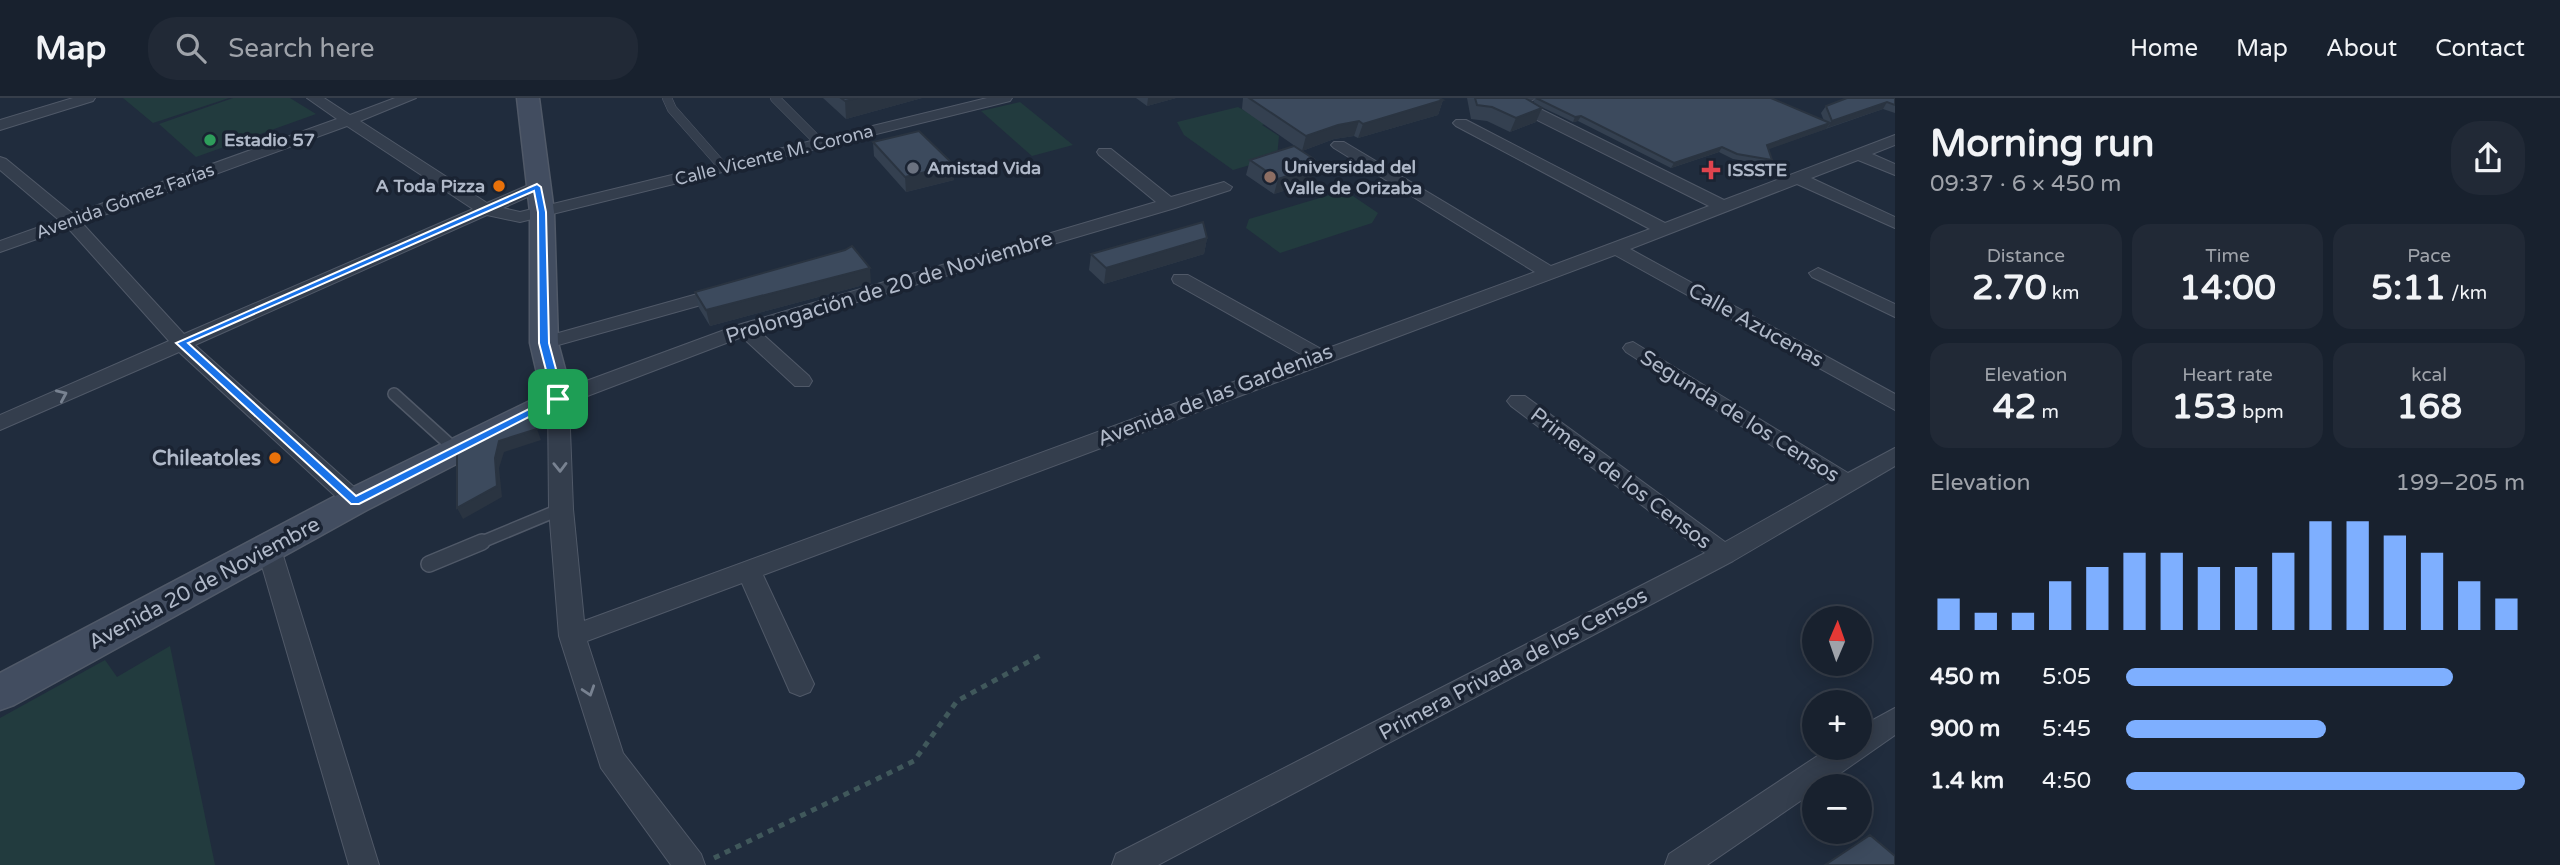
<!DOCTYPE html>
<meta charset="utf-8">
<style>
:root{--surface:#18212e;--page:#212936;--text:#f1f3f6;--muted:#9fa3aa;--line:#363e4a;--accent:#7eafff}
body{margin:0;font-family:"Varela Round",sans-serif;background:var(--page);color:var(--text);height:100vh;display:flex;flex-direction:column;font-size:26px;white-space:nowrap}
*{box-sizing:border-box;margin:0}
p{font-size:23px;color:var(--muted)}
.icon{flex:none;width:38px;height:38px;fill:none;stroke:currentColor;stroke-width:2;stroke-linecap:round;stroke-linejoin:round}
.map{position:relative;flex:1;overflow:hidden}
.details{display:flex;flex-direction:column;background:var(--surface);width:665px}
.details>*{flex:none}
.needle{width:46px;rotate:2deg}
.buttons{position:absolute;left:1802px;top:508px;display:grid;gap:14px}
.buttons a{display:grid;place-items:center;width:70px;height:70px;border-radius:50%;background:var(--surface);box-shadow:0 4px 18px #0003,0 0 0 2px var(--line);font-size:35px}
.pin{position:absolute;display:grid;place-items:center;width:60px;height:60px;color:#fff;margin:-30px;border-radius:14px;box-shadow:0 4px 10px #0006}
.round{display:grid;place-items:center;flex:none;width:74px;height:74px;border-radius:28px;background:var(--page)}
.summary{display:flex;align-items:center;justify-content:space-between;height:119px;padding:0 35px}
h1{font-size:38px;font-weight:700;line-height:52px}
.figures{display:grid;grid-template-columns:repeat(3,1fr);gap:10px;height:119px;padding:7px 35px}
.figures div{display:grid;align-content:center;border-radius:18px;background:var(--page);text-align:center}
.figures b{font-size:35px;font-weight:700}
.figures small{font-size:19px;font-weight:400}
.figures p{font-size:19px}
.chart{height:196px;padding:14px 35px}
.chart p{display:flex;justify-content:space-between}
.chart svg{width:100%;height:126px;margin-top:7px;stroke:var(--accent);stroke-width:6}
ul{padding:0 35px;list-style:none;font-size:23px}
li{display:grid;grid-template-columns:112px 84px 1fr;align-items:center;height:52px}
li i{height:18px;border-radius:9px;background:var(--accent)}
header{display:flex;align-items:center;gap:42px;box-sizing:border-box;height:98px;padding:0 35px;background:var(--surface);border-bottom:2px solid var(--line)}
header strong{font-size:33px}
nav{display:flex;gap:38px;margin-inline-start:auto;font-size:24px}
.search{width:490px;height:63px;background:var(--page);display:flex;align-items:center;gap:18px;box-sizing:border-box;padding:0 24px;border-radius:28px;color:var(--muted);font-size:26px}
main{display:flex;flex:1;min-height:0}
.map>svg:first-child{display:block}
.green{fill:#223b3e}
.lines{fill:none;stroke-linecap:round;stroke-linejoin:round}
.lane-far2-casing{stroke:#505968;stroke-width:10}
.lane-far1-casing{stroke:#505968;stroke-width:14}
.lane-casing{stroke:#505968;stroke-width:18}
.street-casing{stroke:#505968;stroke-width:2}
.secondary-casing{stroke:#505968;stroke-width:3}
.path{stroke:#40585b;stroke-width:5;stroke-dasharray:6 6;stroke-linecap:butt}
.lane-far2{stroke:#343e4d;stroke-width:9}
.lane-far1{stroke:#343e4d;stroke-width:11}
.lane{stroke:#343e4d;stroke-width:15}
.street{fill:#343e4d;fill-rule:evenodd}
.secondary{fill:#424d60;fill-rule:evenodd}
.wall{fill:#344050}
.shaded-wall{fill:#2a3441}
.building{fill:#3c4a5d;stroke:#2a3441;stroke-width:2}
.oneway{stroke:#788291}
.route{fill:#1a73e8;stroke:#fff;stroke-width:2;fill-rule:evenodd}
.leisure-dot{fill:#2e9e5b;stroke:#1a2332;stroke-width:2.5}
.worship-dot{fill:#6b7280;stroke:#1a2332;stroke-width:2.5}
.health-dot{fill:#e0444e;stroke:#1a2332;stroke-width:2.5}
.education-dot{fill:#8d6e63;stroke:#1a2332;stroke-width:2.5}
.food-dot{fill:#e8710a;stroke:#1a2332;stroke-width:2.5}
.labels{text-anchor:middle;stroke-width:7;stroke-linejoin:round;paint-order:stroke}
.far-poi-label{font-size:18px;font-weight:bold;fill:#b0b9c9;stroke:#1a2332;text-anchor:start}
.far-street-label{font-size:18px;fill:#b0b9c9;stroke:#1a2332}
.street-label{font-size:21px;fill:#b0b9c9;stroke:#1a2332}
.poi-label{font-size:21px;font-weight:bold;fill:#b0b9c9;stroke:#1a2332;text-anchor:end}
</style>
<header>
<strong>Map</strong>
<div class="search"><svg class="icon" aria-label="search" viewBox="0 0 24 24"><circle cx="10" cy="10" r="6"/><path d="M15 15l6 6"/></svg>Search here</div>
<nav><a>Home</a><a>Map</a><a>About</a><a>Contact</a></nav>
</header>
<main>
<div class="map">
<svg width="1895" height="767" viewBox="0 0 1895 767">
<rect width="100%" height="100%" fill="#202c3d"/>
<path class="green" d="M 123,0 L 229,0 L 153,25 Z
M 233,0 L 290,0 L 316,16 L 196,59 L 159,26 Z
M 1020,4 L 1073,47 L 1032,58 L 981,13 Z
M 1238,9 L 1247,14 L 1283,21 L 1262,27 L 1279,38 L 1277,59 L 1233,72 L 1184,37 L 1177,24 Z
M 1340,94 L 1350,96 L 1378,115 L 1372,125 L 1280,155 L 1246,130 L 1249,121 Z
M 170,548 L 215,767 L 0,767 L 0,620 L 105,562 L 117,579 Z"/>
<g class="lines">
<g class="lane-far2-casing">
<path id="lane-far2" d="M 667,0 L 672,11 L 723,69
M 775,0 L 820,45"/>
</g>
<g class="lane-far1-casing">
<path id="lane-far1" d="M 394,296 L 457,353
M 477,446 L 561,411"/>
</g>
<g class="lane-casing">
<path id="lane" d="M 429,466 L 482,444"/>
</g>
<g class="street-casing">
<path id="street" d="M 73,0 L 95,0 L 93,3 L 0,32 L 0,22 Z
M 307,0 L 324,0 L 350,17 L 395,0 L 416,0 L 360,23 L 487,105 L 531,86 L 543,86 L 545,89 L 543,92 L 503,110 L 520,114 L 987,0 L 1012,0 L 1010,3 L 520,124 L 487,117 L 195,247 L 363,397 L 367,403 L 363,409 L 355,411 L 347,409 L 179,254 L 0,332 L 0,317 L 169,243 L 68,130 L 0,154 L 0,143 L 59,122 L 0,72 L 0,59 L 6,61 L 73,116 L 337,21 ZM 347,28 L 473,111 L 184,236 L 82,125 Z
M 1515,0 L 1536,0 L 1528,5 L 1724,102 L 1895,37 L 1895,47 L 1872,56 L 1895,66 L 1895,77 L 1858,62 L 1811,80 L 1895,119 L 1895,130 L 1797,86 L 1630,151 L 1895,296 L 1895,312 L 1615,157 L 763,477 L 814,586 L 810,594 L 800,598 L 790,594 L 742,485 L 587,543 L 623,655 L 701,756 L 705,767 L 671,767 L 601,670 L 559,538 L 549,411 L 548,301 L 551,296 L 738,227 L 1156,104 L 1099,57 L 1097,54 L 1099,51 L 1111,51 L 1171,99 L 1224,84 L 1232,89 L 1230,92 L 1175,110 L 759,233 L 809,278 L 812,283 L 809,288 L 795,288 L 742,239 L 569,305 L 573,411 L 584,523 L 1304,258 L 1174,185 L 1172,181 L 1174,177 L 1188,177 L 1323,252 L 1535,174 L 1334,50 L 1331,47 L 1334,44 L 1344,44 L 1551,168 L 1650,131 L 1456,28 L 1453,25 L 1456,22 L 1466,22 L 1665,125 L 1709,108 L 1519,13 L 1513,6 Z
M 1818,170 L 1895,206 L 1895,219 L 1812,179 L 1809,175 Z
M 726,188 L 735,194 L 733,198 L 544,251 L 537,249 L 534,245 L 537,241 Z
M 1633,244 L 1848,375 L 1895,350 L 1895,368 L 1733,463 L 1158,767 L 1112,767 L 1116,756 L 1705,455 L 1511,308 L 1507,303 L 1511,298 L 1525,298 L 1725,444 L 1830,385 L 1626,254 L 1623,250 L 1626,246 Z
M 269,442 L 278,444 L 281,451 L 379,767 L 349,767 L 257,451 L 260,444 Z
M 1895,610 L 1895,637 L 1822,688 L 1815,688 L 1815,693 L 1707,767 L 1665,767 L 1669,756 L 1831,649 L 1860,649 L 1860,629 Z"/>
</g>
<g class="secondary-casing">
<path id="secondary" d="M 517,0 L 539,0 L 554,114 L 558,245 L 573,301 L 569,308 L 367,412 L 14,607 L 0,612 L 0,575 L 343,394 L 542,297 L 530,245 L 530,114 Z"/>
</g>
<path class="path" d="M 714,760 L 914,663 L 957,603 L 1041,557"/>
<use href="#lane-far2" class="lane-far2"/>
<use href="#lane-far1" class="lane-far1"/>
<use href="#lane" class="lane"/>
<use href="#street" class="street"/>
<use href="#secondary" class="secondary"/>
</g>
<path class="wall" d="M 823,0 L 922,0 L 846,21 Z
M 1136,0 L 1176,0 L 1147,8 Z
M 1243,0 L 1439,0 L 1443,2 L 1438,17 L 1358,40 L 1354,38 L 1334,41 L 1302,53 L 1242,11 Z
M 1467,0 L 1525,0 L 1542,10 L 1536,24 L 1510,34 L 1487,23 L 1471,21 Z
M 1535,0 L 1824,23 L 1821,15 L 1826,8 L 1895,0 L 1895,15 L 1883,11 L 1768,51 L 1772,62 L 1768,67 L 1733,61 L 1719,54 L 1671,70 L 1578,23 L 1573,24 L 1533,5 Z
M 873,44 L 954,67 L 954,82 L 906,94 L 874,58 Z
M 1250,62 L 1312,68 L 1311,84 L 1274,96 L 1246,77 Z
M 1207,140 L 1204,156 L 1104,186 L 1089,172 L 1091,156 Z
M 845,152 L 871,185 L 710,228 L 699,210 L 695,194 Z"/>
<path class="shaded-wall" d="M 857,0 L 922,0 L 846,21 L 845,3 Z
M 1148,0 L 1176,0 L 1147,8 Z
M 1443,2 L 1438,17 L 1358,40 L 1363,26 Z
M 1887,4 L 1883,11 L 1827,30 L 1832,23 Z
M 1542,10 L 1536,24 L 1510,34 L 1516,20 Z
M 1581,18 L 1578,23 L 1573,24 L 1575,19 Z
M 1359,23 L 1354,38 L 1334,41 L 1302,53 L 1306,38 L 1338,27 Z
M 1830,25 L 1826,31 L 1764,53 L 1767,47 Z
M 1722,49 L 1719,54 L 1671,70 L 1674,65 Z
M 1314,61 L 1311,71 L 1315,69 L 1311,84 L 1274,96 L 1278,81 L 1306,64 Z
M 954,67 L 954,82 L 906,94 L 905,79 Z
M 1207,140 L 1204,156 L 1104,186 L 1106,170 Z
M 870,170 L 871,185 L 710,228 L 706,212 Z
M 532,317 L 541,342 L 504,354 L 499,370 L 502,399 L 463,421 L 457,410 L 495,360 L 499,343 Z"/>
<path class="building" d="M 841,0 L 857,0 L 845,3 Z
M 1249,0 L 1439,0 L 1443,2 L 1363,26 L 1359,23 L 1338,27 L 1306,38 Z
M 1475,0 L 1525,0 L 1542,10 L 1516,20 L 1492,9 L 1477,7 Z
M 1536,0 L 1771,0 L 1830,25 L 1767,47 L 1772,62 L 1737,56 L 1722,49 L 1674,65 L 1581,18 L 1575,19 Z
M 1847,0 L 1895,0 L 1895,7 L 1887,4 L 1832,23 L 1826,8 Z
M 919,33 L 954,67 L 905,79 L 873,44 Z
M 1294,48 L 1314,61 L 1306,64 L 1315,69 L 1278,81 L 1250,62 Z
M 1203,124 L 1207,140 L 1106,170 L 1091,156 Z
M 852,148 L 870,170 L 706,212 L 695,194 L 845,152 Z
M 532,317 L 537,331 L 499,343 L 495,360 L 497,388 L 457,410 L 457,355 Z
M 1870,737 L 1895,758 L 1895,767 L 1825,767 Z"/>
<defs><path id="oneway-chevron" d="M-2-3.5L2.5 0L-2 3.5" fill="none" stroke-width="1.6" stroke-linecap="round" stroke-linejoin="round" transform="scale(1.75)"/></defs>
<g class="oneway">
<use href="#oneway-chevron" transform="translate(62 297) rotate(-24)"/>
<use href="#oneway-chevron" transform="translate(560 369) rotate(89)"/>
<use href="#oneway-chevron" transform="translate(589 593) rotate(72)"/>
</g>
<path class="route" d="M 537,86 L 541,89 L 546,114 L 549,245 L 564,301 L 359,406 L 351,406 L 176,245 ZM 534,93 L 538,114 L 539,245 L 553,299 L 356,398 L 188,245 Z"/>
<circle class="leisure-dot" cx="210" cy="42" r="7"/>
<circle class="worship-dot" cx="913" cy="70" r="7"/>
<path class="health-dot" d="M1707.5 61.5h7v7h7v7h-7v7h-7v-7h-7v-7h7z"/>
<circle class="education-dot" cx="1270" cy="79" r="7"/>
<g class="food-dot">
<circle cx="499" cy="88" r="7"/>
<circle cx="275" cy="360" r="7"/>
</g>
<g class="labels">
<g class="far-poi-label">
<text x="224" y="48">Estadio 57</text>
<text x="1284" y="75">Universidad del<tspan x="1284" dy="21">Valle de Orizaba</tspan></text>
<text x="927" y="76">Amistad Vida</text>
<text x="1727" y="78">ISSSTE</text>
<text x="485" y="94" text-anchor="end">A Toda Pizza</text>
</g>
<g class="far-street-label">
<text transform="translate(774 57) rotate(-14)" y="6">Calle Vicente M. Corona</text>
<text transform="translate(125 103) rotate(-20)" y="6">Avenida Gómez Farías</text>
</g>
<g class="street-label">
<text transform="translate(889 189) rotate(-17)" y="7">Prolongación de 20 de Noviembre</text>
<text transform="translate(1756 227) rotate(29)" y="7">Calle Azucenas</text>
<text transform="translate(1215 297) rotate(-21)" y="7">Avenida de las Gardenias</text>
<text transform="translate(1740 318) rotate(32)" y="7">Segunda de los Censos</text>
<text transform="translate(1621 380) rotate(37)" y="7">Primera de los Censos</text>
<text transform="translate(204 485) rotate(-28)" y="7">Avenida 20 de Noviembre</text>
<text transform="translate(1513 566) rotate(-28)" y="7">Primera Privada de los Censos</text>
</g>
<g class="poi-label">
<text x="261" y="367">Chileatoles</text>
</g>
</g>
</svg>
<div class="buttons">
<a><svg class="needle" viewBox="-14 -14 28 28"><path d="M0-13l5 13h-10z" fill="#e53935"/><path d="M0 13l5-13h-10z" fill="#9fa3aa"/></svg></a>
<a>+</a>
<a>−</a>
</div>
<div class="pin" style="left:558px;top:301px;background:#1e9e55"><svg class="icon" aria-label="arrive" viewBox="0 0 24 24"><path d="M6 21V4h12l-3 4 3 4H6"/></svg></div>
</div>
<section class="details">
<div class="summary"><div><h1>Morning run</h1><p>09:37 · 6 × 450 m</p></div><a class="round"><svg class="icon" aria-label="share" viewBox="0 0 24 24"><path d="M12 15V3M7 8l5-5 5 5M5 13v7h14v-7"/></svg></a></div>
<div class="figures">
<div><p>Distance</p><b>2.70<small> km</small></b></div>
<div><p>Time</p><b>14:00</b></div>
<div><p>Pace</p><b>5:11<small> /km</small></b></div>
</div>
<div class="figures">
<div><p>Elevation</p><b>42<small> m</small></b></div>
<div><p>Heart rate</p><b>153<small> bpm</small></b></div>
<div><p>kcal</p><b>168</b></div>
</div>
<div class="chart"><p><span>Elevation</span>199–205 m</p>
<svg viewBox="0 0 160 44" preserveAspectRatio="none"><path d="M5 44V33M15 44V38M25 44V38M35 44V27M45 44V22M55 44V17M65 44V17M75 44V22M85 44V22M95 44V17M105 44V6M115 44V6M125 44V11M135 44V17M145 44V27M155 44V33"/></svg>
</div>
<ul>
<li><b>450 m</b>5:05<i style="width:82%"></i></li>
<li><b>900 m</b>5:45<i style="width:50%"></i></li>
<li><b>1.4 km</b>4:50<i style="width:100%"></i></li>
</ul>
</section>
</main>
